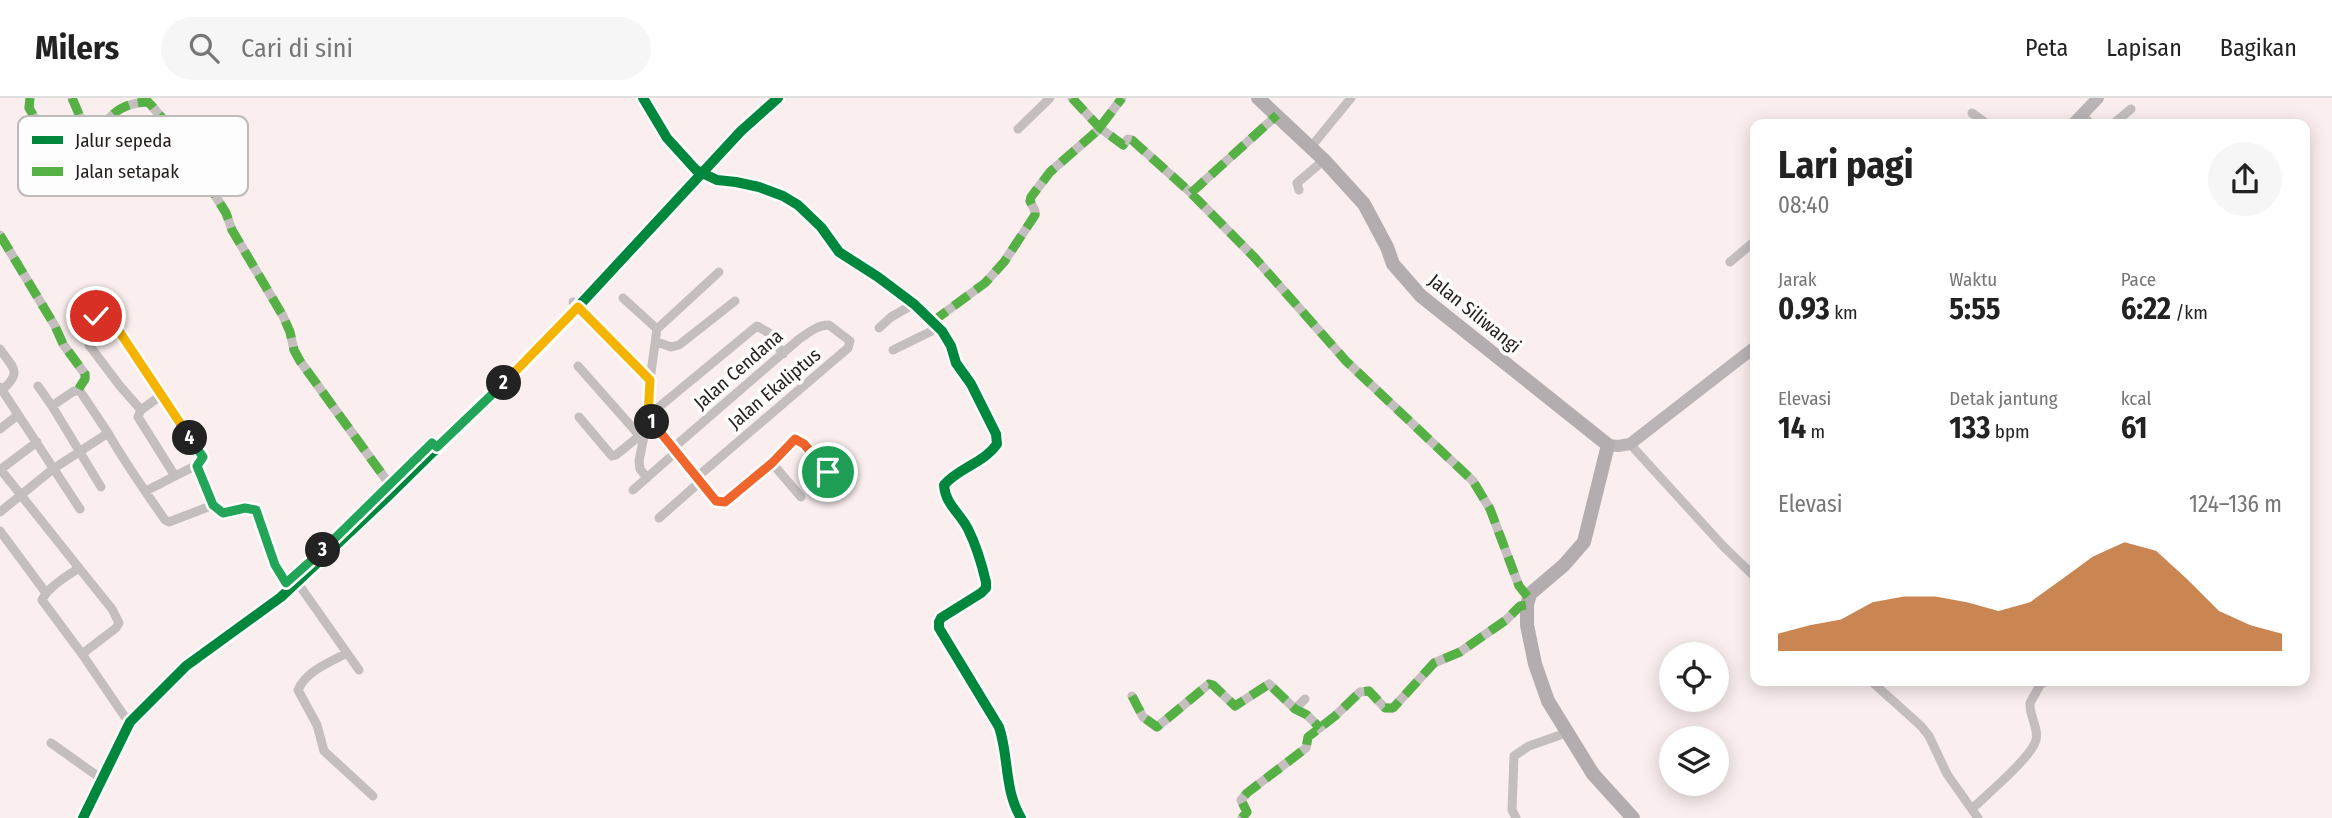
<!DOCTYPE html>
<html lang="id">
<meta charset="utf-8">
<style>
:root{--surface:#fff;--page:#f6f6f6;--text:#222;--muted:#767676;--line:#e0e0e0;--accent:#b45309}
body{margin:0;font-family:"Fira Sans Condensed",sans-serif;background:var(--page);color:var(--text);height:100vh;display:flex;flex-direction:column;font-size:26px;white-space:nowrap}
*{box-sizing:border-box;margin:0}
p{font-size:23px;color:var(--muted)}
.icon{flex:none;width:38px;height:38px;fill:none;stroke:currentColor;stroke-width:2;stroke-linecap:round;stroke-linejoin:round}
.map{position:relative;flex:1;overflow:hidden}
.panel{position:absolute;left:1750px;top:21px;width:560px;height:567px;display:flex;flex-direction:column;background:var(--surface);border-radius:14px;box-shadow:0 4px 18px #0003}
.panel>*{flex:none}
.tools{position:absolute;left:1659px;top:544px;display:grid;gap:14px}
.tools a{display:grid;place-items:center;width:70px;height:70px;border-radius:50%;background:var(--surface);box-shadow:0 4px 18px #0003;font-size:35px}
.pin{position:absolute;display:grid;place-items:center;width:60px;height:60px;color:#fff;margin:-30px;border:4px solid #fff;border-radius:50%;box-shadow:0 2px 7px #0007}
.km{position:absolute;width:35px;height:35px;margin:-18px;border-radius:50%;background:#222;color:#fff;font-size:19px;line-height:35px;text-align:center}
.round{display:grid;place-items:center;flex:none;width:74px;height:74px;border-radius:37px;background:var(--page)}
.head{display:flex;align-items:center;justify-content:space-between;height:119px;padding:0 28px}
h1{font-size:38px;font-weight:700;line-height:52px}
.metrics{display:grid;grid-template-columns:repeat(3,1fr);gap:10px;height:119px;padding:7px 28px}
.metrics div{display:grid;align-content:center}
.metrics b{font-size:30px;font-weight:700}
.metrics small{font-size:19px;font-weight:400}
.metrics p{font-size:19px}
.chart{height:196px;padding:14px 28px}
.chart p{display:flex;justify-content:space-between}
.chart svg{width:100%;height:126px;margin-top:7px;fill:var(--accent);opacity:.7}
header{display:flex;align-items:center;gap:42px;box-sizing:border-box;height:98px;padding:0 35px;background:var(--surface);border-bottom:2px solid var(--line)}
header strong{font-size:33px}
nav{display:flex;gap:38px;margin-inline-start:auto;font-size:24px}
.search{width:490px;height:63px;background:var(--page);display:flex;align-items:center;gap:18px;box-sizing:border-box;padding:0 24px;border-radius:38px;color:var(--muted);font-size:26px}
.map>svg:first-child{display:block}
.lines{fill:none;stroke-linecap:round;stroke-linejoin:round}
.street{stroke:#c4bebf;stroke-width:9}
.secondary{stroke:#bbb4b6;stroke-width:12}
.primary{stroke:#b4adaf;stroke-width:14}
.quiet{stroke:#56b145;stroke-width:9;stroke-dasharray:18 9;stroke-linecap:butt}
.cycleway-casing{stroke:#fdfdfd;stroke-width:15}
.cycleway{stroke:#00873e;stroke-width:10}
.split-1-casing{stroke:#fff;stroke-width:14}
.split-2-casing{stroke:#fff;stroke-width:14}
.split-3-casing{stroke:#fff;stroke-width:14}
.split-4-casing{stroke:#fff;stroke-width:14}
.split-5-casing{stroke:#fff;stroke-width:14}
.split-1{stroke:#f0652b;stroke-width:9}
.split-2{stroke:#f5b400;stroke-width:9}
.split-3{stroke:#22a559;stroke-width:9}
.split-4{stroke:#22a559;stroke-width:9}
.split-5{stroke:#f5b400;stroke-width:9}
.labels{text-anchor:middle;stroke-width:7;stroke-linejoin:round;paint-order:stroke}
.street-label{font-size:19px;fill:#281c1c;stroke:#fdfdfd}
.key{fill:#fdfdfd;stroke:#bdbaba;stroke-width:2}
.key-label{font-size:19px;fill:#281c1c}
</style>
<header>
<strong>Milers</strong>
<div class="search"><svg class="icon" aria-label="search" viewBox="0 0 24 24"><circle cx="10" cy="10" r="6"/><path d="M15 15l6 6"/></svg>Cari di sini</div>
<nav><a>Peta</a><a>Lapisan</a><a>Bagikan</a></nav>
</header>
<div class="map">
<svg width="2332" height="720" viewBox="0 0 2332 720">
<rect width="100%" height="100%" fill="#faeeee"/>
<g class="lines">
<path class="street" d="M 30,0 L 29,10 L 54,52 L 61,56 C 103,52 97,5 148,4 L 151,7 L 180,41 L 226,115 L 232,132 L 283,218 L 290,234 L 294,252 L 300,263 L 390,387
M 72,0 L 90,42
M 643,0 L 667,40 L 696,72 L 717,82 L 736,84 L 759,89 L 783,98 L 798,107 L 821,129 L 839,154 L 878,179 L 914,206 L 942,233 L 951,248 L 956,265 L 971,286 L 996,336 L 997,346 C 984,365 958,370 944,387 C 945,406 960,415 968,431 C 976,447 982,467 986,484 L 986,490 L 981,495 L 941,520 L 939,524 L 939,530 L 999,629 C 1009,658 1004,692 1021,720
M 1072,0 L 1100,30 L 1123,47 L 1128,41 L 1132,42 L 1191,95 L 1255,160 L 1346,263 L 1473,383 L 1490,411 L 1519,488 L 1528,499
M 1972,15 L 1987,26
M 2082,17 L 2091,26
M 2113,26 L 2131,11
M 1018,31 L 1050,0
M 1311,49 L 1351,0
M 1299,92 L 1297,85 L 1324,62
M 1191,95 L 1277,17
M 0,137 L 55,228 L 63,246 L 85,276 L 85,281 L 78,292
M 1730,164 L 1755,143
M 623,200 L 657,231
M 573,204 L 650,282
M 932,224 L 985,185 L 1004,164 L 1035,117 L 1035,113 L 1030,103 L 1031,99 L 1050,74 L 1097,33 L 1122,0
M 879,230 L 891,219 L 914,206
M 657,231 L 719,174
M 657,244 L 671,249 L 679,247 L 735,203
M 0,251 C 13,270 23,274 2,292
M 893,252 L 938,230
M 578,268 L 639,337
M 38,288 L 52,308
M 0,289 L 80,411
M 141,312 L 120,288 L 89,247 L 88,239 L 91,223 L 100,215 L 109,218 L 203,359 L 197,367 L 175,378
M 648,318 L 716,403 L 725,404 L 772,365 L 795,341 C 808,345 819,363 828,374
M 648,318 L 757,228 L 769,235 L 783,256
M 579,319 L 612,358 L 616,357 L 643,335
M 0,331 L 18,317
M 1630,346 L 1723,448 L 1755,479
M 673,350 L 798,242 C 808,235 817,227 829,227 L 850,243 L 848,250 L 697,379
M 772,365 L 801,399
M 197,367 L 213,407
M 0,372 L 37,344
M 1,372 L 79,470 C 67,478 48,489 42,502 L 82,556 L 125,619
M 647,380 L 640,371 L 639,363 L 648,318 L 650,282 L 657,231
M 101,389 L 52,308 L 74,293 L 80,293 L 108,335
M 633,392 L 676,354
M 146,393 L 175,378 L 138,319 L 141,312 L 163,296
M 0,414 L 53,371 L 108,335 C 125,365 145,393 165,422 L 169,424 L 213,407 L 223,415 L 245,410 L 256,412 L 275,468 L 290,490
M 659,420 L 701,383
M 0,433 L 46,495
M 79,470 L 112,511 L 119,525 L 116,530 L 82,556
M 297,484 L 359,572
M 347,555 C 330,564 306,573 298,592 L 317,627 L 324,653 L 373,698
M 1871,583 L 1921,628 L 1929,638 L 1947,676 L 1978,720
M 1132,598 L 1143,619 L 1157,629 L 1209,586 L 1213,587 L 1235,608 L 1269,586 L 1295,611 L 1307,617 L 1320,630
M 1295,611 L 1305,601
M 51,645 L 96,677
M 1972,711 C 1986,697 2031,660 2036,642 C 2039,631 2029,617 2030,605 L 2040,587 L 2046,583
M 1242,720 L 1247,714 L 1241,702 L 1247,695 L 1306,650 L 1308,639 L 1335,618 L 1360,594 L 1369,593 L 1385,610 L 1393,610 L 1434,565 L 1460,554 L 1506,522 L 1520,508 L 1527,507
M 1516,720 L 1512,712 L 1514,658 L 1529,648 L 1566,635"/>
<path class="secondary" d="M 2073,26 L 2098,0
M 1608,347 L 1618,348 L 1630,346 L 1755,249
M 83,720 L 130,624 L 186,568 L 281,499 L 386,400 L 549,240 L 741,33 L 778,0"/>
<path class="primary" d="M 1258,0 L 1324,62 L 1364,106 L 1387,149 L 1393,166 L 1421,198 L 1608,347 L 1584,444 L 1564,467 L 1530,496 L 1527,507 L 1527,527 L 1535,566 L 1548,603 L 1593,676 L 1633,720"/>
<path class="quiet" d="M 30,0 L 29,10 L 54,52 L 61,56 C 103,52 97,5 148,4 L 151,7 L 180,41 L 226,115 L 232,132 L 283,218 L 290,234 L 294,252 L 300,263 L 390,387
M 72,0 L 90,42
M 1072,0 L 1100,30 L 1123,47 L 1128,41 L 1132,42 L 1191,95 L 1255,160 L 1346,263 L 1473,383 L 1490,411 L 1519,488 L 1528,499
M 1191,95 L 1277,17
M 0,137 L 55,228 L 63,246 L 85,276 L 85,281 L 78,292
M 932,224 L 985,185 L 1004,164 L 1035,117 L 1035,113 L 1030,103 L 1031,99 L 1050,74 L 1097,33 L 1122,0
M 1132,598 L 1143,619 L 1157,629 L 1209,586 L 1213,587 L 1235,608 L 1269,586 L 1295,611 L 1307,617 L 1320,630
M 1242,720 L 1247,714 L 1241,702 L 1247,695 L 1306,650 L 1308,639 L 1335,618 L 1360,594 L 1369,593 L 1385,610 L 1393,610 L 1434,565 L 1460,554 L 1506,522 L 1520,508 L 1527,507"/>
<g class="cycleway-casing">
<path id="cycleway" d="M 643,0 L 667,40 L 696,72 L 717,82 L 736,84 L 759,89 L 783,98 L 798,107 L 821,129 L 839,154 L 878,179 L 914,206 L 942,233 L 951,248 L 956,265 L 971,286 L 996,336 L 997,346 C 984,365 958,370 944,387 C 945,406 960,415 968,431 C 976,447 982,467 986,484 L 986,490 L 981,495 L 941,520 L 939,524 L 939,530 L 999,629 C 1009,658 1004,692 1021,720
M 83,720 L 130,624 L 186,568 L 281,499 L 386,400 L 549,240 L 741,33 L 778,0"/>
</g>
<use href="#cycleway" class="cycleway"/>
</g>
<g class="lines">
<g class="split-1-casing">
<path id="split-1" d="M 652,324 L 716,403 L 725,404 L 772,365 L 795,341 L 804,346 L 828,374"/>
</g>
<g class="split-2-casing">
<path id="split-2" d="M 504,285 L 578,209 L 650,282 L 648,318 L 652,324"/>
</g>
<g class="split-3-casing">
<path id="split-3" d="M 323,452 L 432,345 L 437,349 L 504,285"/>
</g>
<g class="split-4-casing">
<path id="split-4" d="M 190,340 L 203,359 L 197,368 L 213,407 L 223,415 L 245,410 L 256,412 L 275,467 L 286,485 L 323,452"/>
</g>
<g class="split-5-casing">
<path id="split-5" d="M 96,218 L 100,215 L 109,218 L 190,340"/>
</g>
<use href="#split-1" class="split-1"/>
<use href="#split-2" class="split-2"/>
<use href="#split-3" class="split-3"/>
<use href="#split-4" class="split-4"/>
<use href="#split-5" class="split-5"/>
</g>
<g class="labels">
<g class="street-label">
<text transform="translate(1475 215) rotate(39)" y="7">Jalan Siliwangi</text>
<text transform="translate(738 271) rotate(-41)" y="7">Jalan Cendana</text>
<text transform="translate(774 290) rotate(-40)" y="7">Jalan Ekaliptus</text>
</g>
</g>
<rect x="18" y="18" width="230" height="80" rx="10" class="key"/>
<rect x="32" y="38" width="31" height="8" fill="#00873e"/>
<rect x="32" y="69" width="31" height="9" fill="#56b145"/>
<g class="key-label">
<text x="75" y="49">Jalur sepeda</text>
<text x="75" y="80">Jalan setapak</text>
</g>
</svg>
<div class="tools">
<a><svg class="icon" aria-label="locate" viewBox="0 0 24 24"><circle cx="12" cy="12" r="6"/><path d="M12 2v4M12 18v4M2 12h4M18 12h4"/></svg></a>
<a><svg class="icon" aria-label="layers" viewBox="0 0 24 24"><path d="M12 4l9 5-9 5-9-5zM3 14l9 5 9-5"/></svg></a>
</div>
<div class="pin" style="left:828px;top:374px;background:#1e9e55"><svg class="icon" aria-label="arrive" viewBox="0 0 24 24"><path d="M6 21V4h12l-3 4 3 4H6"/></svg></div>
<div class="pin" style="left:96px;top:218px;background:#d93025"><svg class="icon" aria-label="check" viewBox="0 0 24 24"><path d="M5 12l5 5 9-10"/></svg></div>
<b class="km" style="left:652px;top:324px">1</b>
<b class="km" style="left:504px;top:285px">2</b>
<b class="km" style="left:323px;top:452px">3</b>
<b class="km" style="left:190px;top:340px">4</b>
<section class="panel">
<div class="head"><div><h1>Lari pagi</h1><p>08:40</p></div><a class="round"><svg class="icon" aria-label="share" viewBox="0 0 24 24"><path d="M12 15V3M7 8l5-5 5 5M5 13v7h14v-7"/></svg></a></div>
<div class="metrics">
<div><p>Jarak</p><b>0.93<small> km</small></b></div>
<div><p>Waktu</p><b>5:55</b></div>
<div><p>Pace</p><b>6:22<small> /km</small></b></div>
</div>
<div class="metrics">
<div><p>Elevasi</p><b>14<small> m</small></b></div>
<div><p>Detak jantung</p><b>133<small> bpm</small></b></div>
<div><p>kcal</p><b>61</b></div>
</div>
<div class="chart"><p><span>Elevasi</span>124–136 m</p>
<svg viewBox="0 0 160 44" preserveAspectRatio="none"><path d="M0 44V38L10 35L20 33L30 27L40 25L50 25L60 27L70 30L80 27L90 19L100 11L110 6L120 9L130 19L140 30L150 35L160 38V44z"/></svg>
</div>
</section>
</div>
